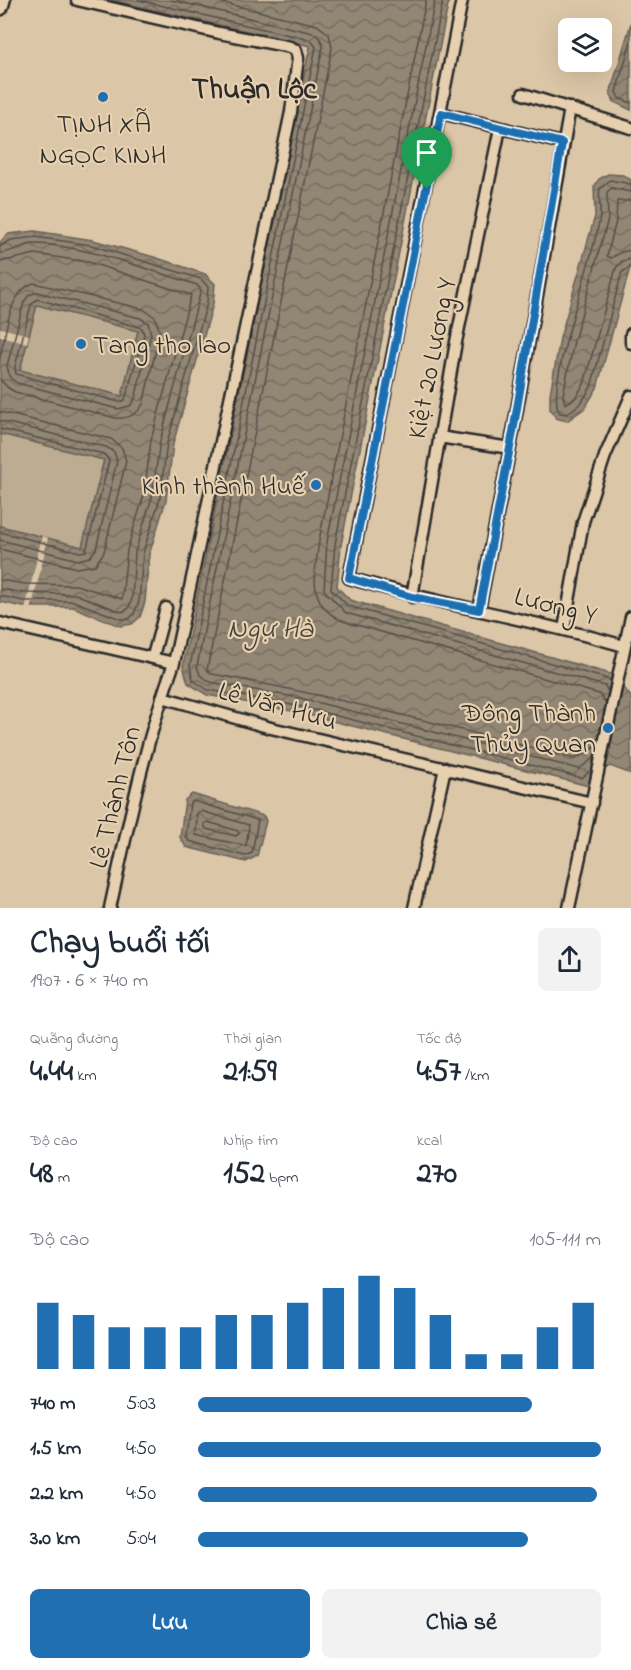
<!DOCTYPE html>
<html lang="vi">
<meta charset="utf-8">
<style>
:root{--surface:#fff;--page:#f2f2f3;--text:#1f2937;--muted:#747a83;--accent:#1f6fb2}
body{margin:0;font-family:"Indie Flower",sans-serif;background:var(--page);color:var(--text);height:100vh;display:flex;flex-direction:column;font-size:22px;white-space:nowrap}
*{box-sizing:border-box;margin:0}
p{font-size:20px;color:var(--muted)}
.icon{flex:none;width:33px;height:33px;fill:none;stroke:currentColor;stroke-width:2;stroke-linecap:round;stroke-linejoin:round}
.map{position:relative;height:908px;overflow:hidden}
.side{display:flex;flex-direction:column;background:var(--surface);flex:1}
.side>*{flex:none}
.controls{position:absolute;left:558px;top:18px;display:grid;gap:12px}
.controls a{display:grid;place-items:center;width:54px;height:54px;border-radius:9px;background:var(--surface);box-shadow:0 6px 24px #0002;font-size:30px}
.pin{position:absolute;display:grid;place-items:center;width:51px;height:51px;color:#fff;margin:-62px -26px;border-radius:50% 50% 50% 0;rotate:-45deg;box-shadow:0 0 6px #0007}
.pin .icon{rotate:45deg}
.round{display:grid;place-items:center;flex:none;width:63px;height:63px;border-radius:9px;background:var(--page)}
.overview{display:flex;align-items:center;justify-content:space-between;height:102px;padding:0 30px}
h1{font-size:33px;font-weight:800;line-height:45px}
.stats{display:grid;grid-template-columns:repeat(3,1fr);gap:9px;height:102px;padding:6px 30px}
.stats div{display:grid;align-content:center}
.stats b{font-size:30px;font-weight:800}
.stats small{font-size:16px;font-weight:400}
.stats p{font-size:16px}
.chart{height:168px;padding:12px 30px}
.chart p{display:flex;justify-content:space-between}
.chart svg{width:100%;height:108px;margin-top:6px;stroke:var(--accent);stroke-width:6}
.button{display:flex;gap:12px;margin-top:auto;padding:12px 30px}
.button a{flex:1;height:69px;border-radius:9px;background:var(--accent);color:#fff;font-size:24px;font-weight:800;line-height:69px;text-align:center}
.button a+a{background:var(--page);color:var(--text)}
ul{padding:0 30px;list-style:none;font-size:20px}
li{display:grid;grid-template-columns:96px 72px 1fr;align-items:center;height:45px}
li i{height:15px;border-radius:8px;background:var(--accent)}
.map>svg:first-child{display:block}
.green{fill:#bdac92;stroke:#746c5e;stroke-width:1.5}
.water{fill:url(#water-waves);stroke:#696257;stroke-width:1.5;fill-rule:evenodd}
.pier{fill:#dbc6a7}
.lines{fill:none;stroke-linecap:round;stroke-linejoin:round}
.shore{stroke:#544f48;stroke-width:1.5}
.street-casing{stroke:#2b2b2b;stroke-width:15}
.secondary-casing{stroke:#2b2b2b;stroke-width:20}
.street{stroke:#e6d0af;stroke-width:10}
.secondary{stroke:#e6d0af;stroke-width:15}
.route-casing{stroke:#fff;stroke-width:12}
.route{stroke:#1f6fb2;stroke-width:8}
.poi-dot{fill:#1f6fb2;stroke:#e6d0af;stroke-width:2}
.labels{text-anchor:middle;stroke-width:4.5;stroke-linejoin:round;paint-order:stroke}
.poi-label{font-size:27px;fill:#2b2b2b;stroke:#e6d0af;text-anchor:end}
.street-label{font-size:27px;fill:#2b2b2b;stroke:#e6d0af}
.water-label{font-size:28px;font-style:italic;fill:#45423d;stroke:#e6d0af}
.quarter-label{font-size:30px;font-weight:bold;fill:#2b2b2b;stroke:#e6d0af}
</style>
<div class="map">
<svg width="631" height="908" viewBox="0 0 631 908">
<defs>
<pattern id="water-waves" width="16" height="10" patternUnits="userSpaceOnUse" patternTransform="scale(1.5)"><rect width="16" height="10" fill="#928674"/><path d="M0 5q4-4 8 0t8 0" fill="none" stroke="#776e5f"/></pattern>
</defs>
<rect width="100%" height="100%" fill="#dbc6a7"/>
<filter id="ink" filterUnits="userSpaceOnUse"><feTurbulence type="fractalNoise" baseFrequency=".0167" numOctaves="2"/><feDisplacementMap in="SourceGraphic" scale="12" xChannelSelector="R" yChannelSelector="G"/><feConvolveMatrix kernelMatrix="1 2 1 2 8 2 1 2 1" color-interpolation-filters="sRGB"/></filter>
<g filter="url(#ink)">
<path class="green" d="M 37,305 L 138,331 L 122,396 L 20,370 Z
M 1,434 L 104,460 L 82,547 L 0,526 Z"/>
<path class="water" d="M 111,0 L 449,0 L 341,545 L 337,587 L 350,600 L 614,675 L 631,697 L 631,774 L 610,766 L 593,775 L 589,786 L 297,712 L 207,695 L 188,683 L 183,666 L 310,46 Z
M 631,23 L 631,110 L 614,102 L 610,93 Z
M 608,174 L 623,175 L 631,180 L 631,264 L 597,388 L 585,408 L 567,421 L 556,418 L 550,409 L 550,394 L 560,338 L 595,216 L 594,187 L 599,179 Z
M 35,231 L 93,240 L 154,257 L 205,274 L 215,284 L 213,304 L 173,444 L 166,500 L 149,555 L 145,602 L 140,617 L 132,624 L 120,626 L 73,607 L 23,607 L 0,602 L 0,526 L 82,547 L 104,460 L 1,434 L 0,436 L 0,242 L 8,234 ZM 37,305 L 138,331 L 122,396 L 20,370 Z
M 192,794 L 264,816 L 266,821 L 257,856 L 246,862 L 186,847 L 180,837 L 185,800 Z"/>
<path class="pier" d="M 0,328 L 29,335 L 27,343 L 0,336 Z
M 42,536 L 48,538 L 31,610 L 25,610 Z"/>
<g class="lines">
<path class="shore" d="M 138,0 L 311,40 L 316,47 L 190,666 L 193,680 L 208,690 L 298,706 L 582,778 L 592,769
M 171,0 L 313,33 L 320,38 L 323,46 L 197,666 L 200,675 L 210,682 L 300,698 L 579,769 L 594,758
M 211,0 L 317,25 L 329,34 L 332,48 L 207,670 L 212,674 C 335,696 455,728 575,759 L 596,747
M 426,0 L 319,541 C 315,573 306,605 343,621 L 599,694 L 606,703
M 435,0 L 327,542 L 324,590 L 346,613 L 605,686 L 608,691
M 443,0 L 335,544 L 331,589 L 348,606 L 611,680
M 631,41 L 616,92 L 619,98 L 631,103
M 631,184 L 610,180 L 600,189 C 598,198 601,207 600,216 C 597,251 542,391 560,413 L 567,414 L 581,403 L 591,387 L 622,272 L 631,267
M 631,192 L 612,188 L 607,192 L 608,219 L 574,341 L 563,395 L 565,404 L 575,398 L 584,384 L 616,268 L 622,261 L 631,259
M 631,201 L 617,201 L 616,221 L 607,256 L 611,258 L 621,252 L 631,250
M 0,246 L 11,240 L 35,237 L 91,245 L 201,279 L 208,287 L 207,303 L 167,443 L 160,498 L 143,553 L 139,601 L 134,614 L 129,619 L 121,619 L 73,601 L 24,601 L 0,596
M 0,253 C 12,253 22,244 35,244 C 85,245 149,270 197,285 L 201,290 L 160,441 L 152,497 L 135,552 L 132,599 L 128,609 L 122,612 L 75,594 L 24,593 L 0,589
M 0,262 L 35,254 L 88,262 L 191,295 L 151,440 L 144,495 L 127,550 L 122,599 L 76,585 L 25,584 L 0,580
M 37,292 L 140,318 L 148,323 L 151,334 L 135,399 L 130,406 L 118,409 L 17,383 L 10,378 L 7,366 L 24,302 L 29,295 Z
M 37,299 L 142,328 L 144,334 L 125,400 L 119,402 L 16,374 L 15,367 L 31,305 Z
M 0,358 C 6,335 8,291 34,283 L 143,309 L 155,317 L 160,333 L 143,404 C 137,415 128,419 116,418 L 15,392 L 7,387 L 0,379
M 0,412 L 111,439 L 122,448 L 126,461 L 104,552 L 95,565 L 77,568 L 0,549
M 0,421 L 106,447 L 114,452 L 117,461 L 96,549 L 90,557 L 78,560 L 0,540
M 0,429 L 104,454 L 109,461 L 86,551 L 80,552 L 0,532
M 193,801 L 258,820 L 252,853 L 245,856 L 189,841 L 186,836 L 190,803 Z
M 201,811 L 249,825 L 246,846 L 196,835 L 197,813 Z
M 208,822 L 238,831 L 239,834 L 236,836 L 206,829 L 204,824 Z"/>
<g class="street-casing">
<path id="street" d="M 77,0 L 219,33 L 290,47 L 296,50 L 298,58 L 291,112 L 174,663 C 145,742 128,826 110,908
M 462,0 L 349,578 C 439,605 533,619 624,646
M 523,94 L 631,128
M 441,113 L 562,143
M 631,334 L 631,343
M 439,437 L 510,448
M 412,597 L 456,342 L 500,128
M 479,610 L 513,432 L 570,108
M 0,623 L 174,663
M 564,629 L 583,522 L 605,456 L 631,396
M 153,656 L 166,608
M 162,697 L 271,728 L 592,803
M 414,908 L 445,768
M 569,908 L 631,617"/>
</g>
<g class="secondary-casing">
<path id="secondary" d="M 0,7 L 2,0"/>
</g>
<use href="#street" class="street"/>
<use href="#secondary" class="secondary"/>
</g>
</g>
<g class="lines" filter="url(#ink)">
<g class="route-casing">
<path id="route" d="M 441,113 L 562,143 L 513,432 L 479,610 L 412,597 L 349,578 Z"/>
</g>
<use href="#route" class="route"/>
</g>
<g class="poi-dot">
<circle cx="103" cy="97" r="6"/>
<circle cx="81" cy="344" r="6"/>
<circle cx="316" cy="485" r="6"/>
<circle cx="608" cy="728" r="6"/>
</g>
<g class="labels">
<g class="poi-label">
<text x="103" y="132" text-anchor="middle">TỊNH XÃ<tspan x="103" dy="31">NGỌC KINH</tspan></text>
<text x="93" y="353" text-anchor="start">Tang tho lao</text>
<text x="304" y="494">Kinh thành Huế</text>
<text x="596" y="721">Đông Thành<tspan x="596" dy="31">Thủy Quan</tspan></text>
</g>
<g class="street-label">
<text transform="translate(431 358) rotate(-79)" y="9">Kiệt 20 Lương Y</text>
<text transform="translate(556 605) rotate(14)" y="9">Lương Y</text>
<text transform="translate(278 705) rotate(15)" y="9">Lê Văn Hưu</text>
<text transform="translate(114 797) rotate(-76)" y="9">Lê Thánh Tôn</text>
</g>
<g class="water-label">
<text x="270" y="637">Ngự Hà</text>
</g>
<g class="quarter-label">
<text x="254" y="98">Thuận Lộc</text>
</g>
</g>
</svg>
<div class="controls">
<a><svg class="icon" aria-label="layers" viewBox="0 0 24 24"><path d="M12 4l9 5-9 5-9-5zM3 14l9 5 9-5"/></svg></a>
</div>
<div class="pin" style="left:427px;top:189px;background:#1e9e55"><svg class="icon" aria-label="arrive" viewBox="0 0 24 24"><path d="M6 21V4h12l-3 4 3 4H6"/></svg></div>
</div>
<section class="side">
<div class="overview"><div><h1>Chạy buổi tối</h1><p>19:07 · 6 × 740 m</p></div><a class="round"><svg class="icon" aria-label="share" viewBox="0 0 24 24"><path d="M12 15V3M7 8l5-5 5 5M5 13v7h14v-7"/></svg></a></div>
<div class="stats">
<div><p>Quãng đường</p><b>4.44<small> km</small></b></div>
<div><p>Thời gian</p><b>21:59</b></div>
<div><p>Tốc độ</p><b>4:57<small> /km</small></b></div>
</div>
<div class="stats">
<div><p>Độ cao</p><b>48<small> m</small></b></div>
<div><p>Nhịp tim</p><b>152<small> bpm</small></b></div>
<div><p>kcal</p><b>270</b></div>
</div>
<div class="chart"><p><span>Độ cao</span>105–111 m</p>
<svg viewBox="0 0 160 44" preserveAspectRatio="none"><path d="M5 44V17M15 44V22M25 44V27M35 44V27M45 44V27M55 44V22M65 44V22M75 44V17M85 44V11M95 44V6M105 44V11M115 44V22M125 44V38M135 44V38M145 44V27M155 44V17"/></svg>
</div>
<ul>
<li><b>740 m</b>5:03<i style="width:83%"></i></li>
<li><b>1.5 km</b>4:50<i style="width:100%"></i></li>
<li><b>2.2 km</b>4:50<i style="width:99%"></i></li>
<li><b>3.0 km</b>5:04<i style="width:82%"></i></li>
</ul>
<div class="button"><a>Lưu</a><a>Chia sẻ</a></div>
</section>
